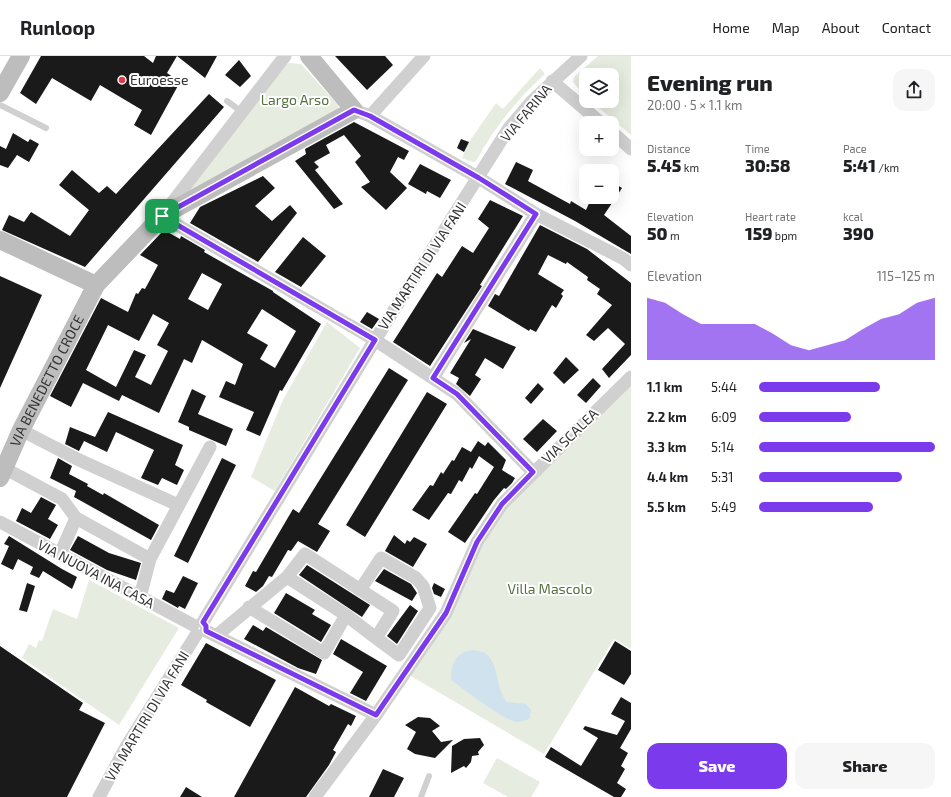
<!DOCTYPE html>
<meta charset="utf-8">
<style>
:root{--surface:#fff;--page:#f6f6f6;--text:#202124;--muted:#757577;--line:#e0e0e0;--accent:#7c3aed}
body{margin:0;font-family:"Exo 2",sans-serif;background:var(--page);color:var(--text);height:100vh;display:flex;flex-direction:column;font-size:15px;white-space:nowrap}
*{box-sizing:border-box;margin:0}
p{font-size:13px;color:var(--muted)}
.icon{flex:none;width:22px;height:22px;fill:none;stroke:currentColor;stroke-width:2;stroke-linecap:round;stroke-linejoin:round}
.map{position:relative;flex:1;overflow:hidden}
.details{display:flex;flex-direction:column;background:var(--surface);width:320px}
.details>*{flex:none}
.buttons{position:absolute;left:579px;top:12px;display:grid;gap:8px}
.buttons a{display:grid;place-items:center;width:40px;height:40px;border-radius:8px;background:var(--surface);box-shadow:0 4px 16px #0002;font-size:20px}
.pin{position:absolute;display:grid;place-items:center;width:34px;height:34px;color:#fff;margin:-17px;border-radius:8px;box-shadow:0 2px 6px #0006}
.round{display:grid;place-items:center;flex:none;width:42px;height:42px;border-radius:12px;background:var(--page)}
.head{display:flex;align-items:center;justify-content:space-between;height:68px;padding:0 16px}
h1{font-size:22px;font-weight:800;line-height:30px}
.metrics{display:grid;grid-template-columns:repeat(3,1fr);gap:6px;height:68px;padding:4px 16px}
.metrics div{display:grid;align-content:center}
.metrics b{font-size:17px;font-weight:800}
.metrics small{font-size:11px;font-weight:400}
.metrics p{font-size:11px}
.chart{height:112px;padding:8px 16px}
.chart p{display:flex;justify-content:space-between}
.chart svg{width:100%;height:72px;margin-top:4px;fill:var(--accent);opacity:.7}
.primary-button{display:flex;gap:8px;margin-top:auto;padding:8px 16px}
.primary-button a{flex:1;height:46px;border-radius:12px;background:var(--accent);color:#fff;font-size:16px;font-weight:800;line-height:46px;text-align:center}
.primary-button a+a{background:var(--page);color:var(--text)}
ul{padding:0 16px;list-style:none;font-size:13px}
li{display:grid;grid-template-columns:64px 48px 1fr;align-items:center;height:30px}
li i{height:10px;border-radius:5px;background:var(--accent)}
header{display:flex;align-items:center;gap:24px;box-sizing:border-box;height:56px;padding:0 20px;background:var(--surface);border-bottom:1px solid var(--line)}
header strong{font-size:19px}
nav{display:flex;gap:22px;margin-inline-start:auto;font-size:14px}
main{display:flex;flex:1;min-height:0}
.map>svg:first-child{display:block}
.green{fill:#e6ecdf}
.water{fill:#cfe2ee}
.building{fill:#1a1a1a;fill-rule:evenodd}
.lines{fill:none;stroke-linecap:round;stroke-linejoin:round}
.lane{stroke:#d0d0d0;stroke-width:6}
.street{stroke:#d0d0d0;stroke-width:13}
.secondary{stroke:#bdbdbd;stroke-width:18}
.route-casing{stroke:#fff;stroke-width:8}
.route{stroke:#7c3aed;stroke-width:5}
.poi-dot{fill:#e63946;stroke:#fff;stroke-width:1.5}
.labels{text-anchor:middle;stroke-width:4;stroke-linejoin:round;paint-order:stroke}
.poi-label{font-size:14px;fill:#333;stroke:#fff;text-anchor:start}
.park-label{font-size:14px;fill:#56703f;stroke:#fff}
.street-label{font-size:14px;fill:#333;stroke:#fff}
</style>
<header>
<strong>Runloop</strong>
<nav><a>Home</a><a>Map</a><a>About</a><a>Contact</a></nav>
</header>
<main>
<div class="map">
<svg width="631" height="741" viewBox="0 0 631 741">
<rect width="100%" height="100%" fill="#fff"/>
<path class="green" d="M 598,0 L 631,0 L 631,79 L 591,45 L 612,45 L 612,19 L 586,19 L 586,41 L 573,26 L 574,21 Z
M 288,7 L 301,8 L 338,49 L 339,54 L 190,136 L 185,131 Z
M 540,12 L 545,18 C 517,43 494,72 476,105 L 473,106 L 462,102 L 469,86 L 496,47 L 503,53 Z
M 327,266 L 360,292 L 275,435 L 251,421 L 283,344 Z
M 631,326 L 631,593 L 614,583 L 544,698 L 409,619 L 495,464 Z
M 89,524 L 179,572 L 119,669 L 22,602 L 29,588 L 36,592 L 39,584 L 42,585 L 53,553 L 77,563 Z
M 497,702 L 540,726 L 531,741 L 508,741 L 483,727 Z"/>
<path class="water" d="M 472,594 C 476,595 482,595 485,597 C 500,608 495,633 507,646 L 526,648 L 531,654 L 529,663 C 525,664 520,666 517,666 C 505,665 462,632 451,624 C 451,608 455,597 472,594 Z"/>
<path class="building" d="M 41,0 L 144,0 L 153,7 L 156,0 L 177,0 L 167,17 L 180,26 L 151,79 L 134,69 L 142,54 L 100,29 L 91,45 L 52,22 L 36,48 L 20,37 Z
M 177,0 L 217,0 L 205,22 Z
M 335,0 L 385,0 L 393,9 L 367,34 Z
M 239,4 L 251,20 L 240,31 L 225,19 Z
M 209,38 L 224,51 L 85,211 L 2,174 L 9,159 L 24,166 L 31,156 L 70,180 L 89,154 L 59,129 L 72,114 L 99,137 L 107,130 L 116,138 Z
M 354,66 L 409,95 L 404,104 L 398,101 L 390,116 L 407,132 L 386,154 L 361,131 L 370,126 L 355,106 L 361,100 L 344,79 L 326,89 L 330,97 L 314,106 L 319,111 L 315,114 L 343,148 L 334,153 L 295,105 L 306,98 L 305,93 Z
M 13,77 L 28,86 L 30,83 L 39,88 L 29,106 L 17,99 L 8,112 L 0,109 L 0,90 L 6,93 Z
M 461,83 L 469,86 L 464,96 L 457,92 Z
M 516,106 L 533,114 L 528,125 L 570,148 L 571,145 L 586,154 L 592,141 L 612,141 L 612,126 L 622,132 L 604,159 L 631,180 L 631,198 L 575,165 L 505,128 Z
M 420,108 L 451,124 L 440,142 L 427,135 L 426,138 L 408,128 Z
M 263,120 L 275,132 L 255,150 L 272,165 L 290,149 L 297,157 L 258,206 L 190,167 L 200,151 Z
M 490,144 L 523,160 L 480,229 L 482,230 L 430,310 L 393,286 L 437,217 L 442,221 L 462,190 L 473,197 L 489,172 L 478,163 Z
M 540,169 L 587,193 L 631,227 L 631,299 L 609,322 L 602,313 L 625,288 L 608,272 L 594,285 L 586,279 L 612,249 L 597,238 L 600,233 L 587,224 L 588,221 L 567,206 L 566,208 L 548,199 L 538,218 L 564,234 L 561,238 L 563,240 L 556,252 L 552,249 L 536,276 L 530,273 L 529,275 L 488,250 L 495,238 L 499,240 Z
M 164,174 L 180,183 L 181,180 L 205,194 L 204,196 L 273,235 L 273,236 L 321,268 L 282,335 L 280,334 L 260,380 L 246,374 L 254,356 L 219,341 L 226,325 L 235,329 L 243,308 L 202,284 L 192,307 L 184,303 L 159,357 L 122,339 L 119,345 L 83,327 L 71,351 L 50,340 L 101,242 L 128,256 L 136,237 L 138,238 L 142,232 L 145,233 L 158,209 L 140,199 ZM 202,217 L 222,228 L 208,254 L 188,243 ZM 262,253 L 296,275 L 275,312 L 260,303 L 268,289 L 247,277 ZM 153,258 L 169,267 L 157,289 L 168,295 L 151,329 L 135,321 L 146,299 L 134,294 L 116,331 L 86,314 L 108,269 L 139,285 Z
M 303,181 L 326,200 L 301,231 L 275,216 Z
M 0,220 L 42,239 L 0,332 Z
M 367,256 L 379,263 L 372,273 L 360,266 Z
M 473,273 L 516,291 L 503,313 L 485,302 L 475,319 L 481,323 L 470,340 L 456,328 L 459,322 L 450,317 L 471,283 L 464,287 Z
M 566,301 L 579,314 L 564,328 L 553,317 Z
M 389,312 L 408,324 L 318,468 L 330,475 L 317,496 L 298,485 L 291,495 L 288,494 L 272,521 L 269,520 L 263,530 L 256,536 L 245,530 L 253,515 L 256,516 L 293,453 L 299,457 Z
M 593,322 L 601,330 L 586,347 L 577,339 Z
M 538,327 L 544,333 L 531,348 L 525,342 Z
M 192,333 L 206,340 L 198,358 L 233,373 L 226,390 L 189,374 L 189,371 L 178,366 Z
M 427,336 L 447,348 L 365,481 L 346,469 Z
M 108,356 L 183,389 L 175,409 L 184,414 L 177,429 L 162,422 L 158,429 L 141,422 L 154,394 L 116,376 L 107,396 L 84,385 L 79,395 L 65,388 L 70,371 L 95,381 Z
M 543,363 L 557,375 L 537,396 L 523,383 Z
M 478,385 L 485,390 L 488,386 L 506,404 L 502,414 L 515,422 L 512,427 L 506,433 L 504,432 L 494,444 L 465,487 L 448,476 L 475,437 L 477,438 L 494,411 L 479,400 L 472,413 L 470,411 L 462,426 L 459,424 L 451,438 L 448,437 L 429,464 L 412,454 L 430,429 L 433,430 L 441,416 L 443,418 L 452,404 L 454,405 L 462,391 L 471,396 Z
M 58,402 L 72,410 L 69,418 L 88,428 L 87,430 L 103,439 L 104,437 L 159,469 L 151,484 L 74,441 L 76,435 L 50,422 Z
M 222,402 L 236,409 L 188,507 L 174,500 Z
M 41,441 L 56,449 L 48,463 L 58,469 L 50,483 L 16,465 L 22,452 L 31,457 Z
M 394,479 L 405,488 L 407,484 L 410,486 L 414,481 L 427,488 L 413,511 L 385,495 Z
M 9,480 L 62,513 L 77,521 L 72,533 L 43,515 L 39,522 L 30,518 L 33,511 L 18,503 L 13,514 L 1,508 L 9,490 L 4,488 Z
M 78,480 L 109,497 L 141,507 L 136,524 L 107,514 L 70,494 Z
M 307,509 L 370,549 L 362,561 L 299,519 Z
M 384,513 L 411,528 L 417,537 L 412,545 L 375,525 Z
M 183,520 L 198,527 L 185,553 L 179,550 L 178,552 L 162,543 L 166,534 L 174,537 Z
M 27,527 L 35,530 L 27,556 L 19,554 Z
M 434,527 L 445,533 L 441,541 L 434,538 L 432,532 Z
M 286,537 L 315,554 L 312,558 L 331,569 L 321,586 L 274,557 Z
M 410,549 L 418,555 L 397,588 L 387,580 Z
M 253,569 L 263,575 L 266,571 L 322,604 L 316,618 L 298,612 L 244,583 Z
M 341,583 L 387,610 L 366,645 L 350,637 L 363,616 L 333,598 Z
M 615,585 L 631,595 L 631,618 L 624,629 L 598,614 Z
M 206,587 L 276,624 L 250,671 L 206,646 L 207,644 L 181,629 Z
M 0,590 L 83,647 L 79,654 L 105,667 L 67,741 L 0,741 Z
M 295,631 L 329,650 L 331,648 L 356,660 L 351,670 L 348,668 L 333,694 L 336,696 L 329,709 L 306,741 L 234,741 Z
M 621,641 L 631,647 L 631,673 L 620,692 L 628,697 L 621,710 L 625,713 L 617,727 L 626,733 L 621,741 L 614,741 L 545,701 L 551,691 L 581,710 L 598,682 L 583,673 L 585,670 L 617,679 L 625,665 L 611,658 Z
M 418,661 L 430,662 L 440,670 L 432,675 L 441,686 L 453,684 L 435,702 L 415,698 L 407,693 L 416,676 L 405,669 Z
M 480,682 L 484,689 L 478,696 L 479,699 L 472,700 L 471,706 L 466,712 L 464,710 L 451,717 L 452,690 L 464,683 Z
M 383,713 L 404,722 L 394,741 L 369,741 Z
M 186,731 L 202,741 L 180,741 Z"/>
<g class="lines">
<path class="lane" d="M 227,45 L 242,56
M 0,49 L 46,72
M 421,741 L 429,720"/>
<path class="street" d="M 285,0 L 162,160 L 375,284 L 457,338 L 533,416
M 552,25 L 601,67
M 354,54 L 370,60 L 479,122 L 536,158 L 624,203 L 631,209
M 370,60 L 424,0
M 612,76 L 631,93
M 433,322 L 536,158
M 21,374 L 77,403 L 178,449
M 4,412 L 62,443 L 76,462 L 150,503
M 0,466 L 193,569
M 60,498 L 76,462
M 360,534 L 381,502 L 416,522 L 423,530 L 430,552 L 399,599 L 376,582
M 140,541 L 150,503 L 210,391
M 249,551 L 324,597 L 346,559
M 203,566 L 375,284 L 509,72 L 532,45 L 581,0
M 206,575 L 376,659
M 216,580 L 287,521 L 305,498 L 393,555 L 376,582 L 346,559 L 287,521
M 99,741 L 126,691 L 196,579
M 315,741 L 376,659 L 446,557 L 477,486 L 502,448 L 631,321"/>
<g class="secondary">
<path d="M 0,37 L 21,0"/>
<path d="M 0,184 L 96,229"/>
<path id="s1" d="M 0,422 L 21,374 L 96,229 L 162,160 L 354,54 L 309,0"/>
</g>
</g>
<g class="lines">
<g class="route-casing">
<path id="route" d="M 354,54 L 370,60 L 479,122 L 536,158 L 433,322 L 457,338 L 533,416 L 502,448 L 477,486 L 446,557 L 376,659 L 206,575 L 206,570 L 203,566 L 375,284 L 162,160 Z"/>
</g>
<use href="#route" class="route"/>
</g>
<circle class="poi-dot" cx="122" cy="24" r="4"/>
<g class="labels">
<g class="poi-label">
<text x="130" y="29">Euroesse</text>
</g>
<g class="park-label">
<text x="295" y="49">Largo Arso</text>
<text x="550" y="538">Villa Mascolo</text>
</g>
<g class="street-label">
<text transform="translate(526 57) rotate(-50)" y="5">VIA FARINA</text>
<text transform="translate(422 210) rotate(-57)" y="5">VIA MARTIRI DI VIA FANI</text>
<text dy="5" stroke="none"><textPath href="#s1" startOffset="108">VIA BENEDETTO CROCE</textPath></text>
<text transform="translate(570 380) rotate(-44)" y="5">VIA SCALEA</text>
<text transform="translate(96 518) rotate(28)" y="5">VIA NUOVA INA CASA</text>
<text transform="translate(147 660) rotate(-59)" y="5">VIA MARTIRI DI VIA FANI</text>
</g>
</g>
</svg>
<div class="buttons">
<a><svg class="icon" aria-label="layers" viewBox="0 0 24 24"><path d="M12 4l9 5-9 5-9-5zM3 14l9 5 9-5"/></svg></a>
<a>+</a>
<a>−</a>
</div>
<div class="pin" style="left:162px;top:160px;background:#1e9e55"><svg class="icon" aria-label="arrive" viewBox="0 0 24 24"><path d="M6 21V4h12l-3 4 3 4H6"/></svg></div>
</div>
<section class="details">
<div class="head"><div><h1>Evening run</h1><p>20:00 · 5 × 1.1 km</p></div><a class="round"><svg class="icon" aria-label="share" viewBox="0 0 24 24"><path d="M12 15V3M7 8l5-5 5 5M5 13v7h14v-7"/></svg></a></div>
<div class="metrics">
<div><p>Distance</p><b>5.45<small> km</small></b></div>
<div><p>Time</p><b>30:58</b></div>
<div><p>Pace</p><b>5:41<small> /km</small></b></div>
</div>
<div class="metrics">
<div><p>Elevation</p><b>50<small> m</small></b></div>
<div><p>Heart rate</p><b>159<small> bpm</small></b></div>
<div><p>kcal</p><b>390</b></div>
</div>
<div class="chart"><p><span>Elevation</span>115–125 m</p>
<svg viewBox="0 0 160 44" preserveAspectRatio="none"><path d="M0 44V6L10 9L20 16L30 22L40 22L50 22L60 22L70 28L80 35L90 38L100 35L110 32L120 25L130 19L140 16L150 9L160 6V44z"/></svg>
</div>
<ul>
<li><b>1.1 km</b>5:44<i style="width:69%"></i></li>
<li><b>2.2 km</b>6:09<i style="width:52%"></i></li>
<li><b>3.3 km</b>5:14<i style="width:100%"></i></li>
<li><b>4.4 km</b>5:31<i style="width:81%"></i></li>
<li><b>5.5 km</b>5:49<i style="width:65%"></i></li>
</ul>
<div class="primary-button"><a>Save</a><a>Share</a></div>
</section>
</main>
